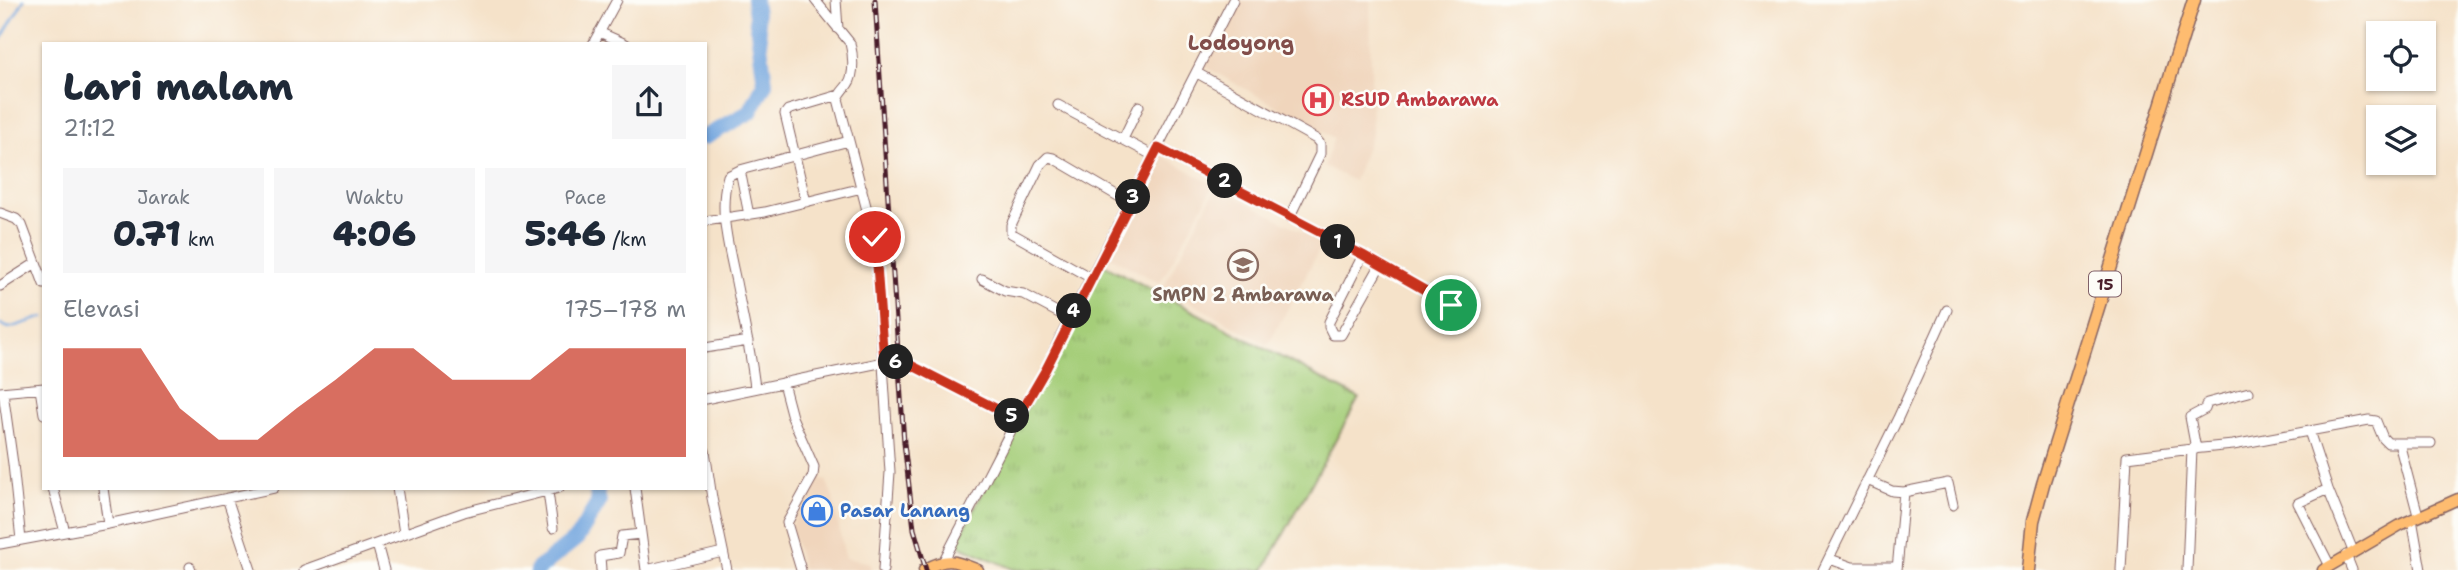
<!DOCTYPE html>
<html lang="id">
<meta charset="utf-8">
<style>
:root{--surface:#fff;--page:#f6f6f7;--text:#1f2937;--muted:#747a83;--accent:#c8321e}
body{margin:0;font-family:"Shantell Sans",sans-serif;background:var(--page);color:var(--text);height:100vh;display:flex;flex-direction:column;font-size:26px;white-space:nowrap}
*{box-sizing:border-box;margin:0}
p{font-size:23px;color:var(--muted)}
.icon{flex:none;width:38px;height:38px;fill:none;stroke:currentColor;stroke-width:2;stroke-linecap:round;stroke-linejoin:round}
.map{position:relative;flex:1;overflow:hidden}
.side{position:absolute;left:42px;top:42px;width:665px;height:448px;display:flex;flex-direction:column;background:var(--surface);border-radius:0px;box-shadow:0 2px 5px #0004}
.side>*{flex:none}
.buttons{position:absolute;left:2366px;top:21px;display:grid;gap:14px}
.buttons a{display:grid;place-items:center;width:70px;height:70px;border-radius:0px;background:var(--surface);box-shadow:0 2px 5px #0004;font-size:35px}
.pin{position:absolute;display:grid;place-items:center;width:60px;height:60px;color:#fff;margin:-30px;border:4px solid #fff;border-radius:50%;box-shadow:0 2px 7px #0007}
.km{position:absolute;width:35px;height:35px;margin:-18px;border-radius:50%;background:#222;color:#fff;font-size:19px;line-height:35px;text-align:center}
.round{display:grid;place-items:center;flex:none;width:74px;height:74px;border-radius:0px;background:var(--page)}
.overview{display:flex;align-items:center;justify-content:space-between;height:119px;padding:0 21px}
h1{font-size:38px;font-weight:800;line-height:52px}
.stats{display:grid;grid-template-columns:repeat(3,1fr);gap:10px;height:119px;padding:7px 21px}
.stats div{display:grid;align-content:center;border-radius:0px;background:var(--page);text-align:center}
.stats b{font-size:35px;font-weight:800}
.stats small{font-size:19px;font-weight:400}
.stats p{font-size:19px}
.chart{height:196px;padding:14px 21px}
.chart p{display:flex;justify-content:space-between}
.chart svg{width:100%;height:126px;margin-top:7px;fill:var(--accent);opacity:.7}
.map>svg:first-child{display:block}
.built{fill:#f0d5bc}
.park{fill:url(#park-tufts);stroke:#787652;stroke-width:2}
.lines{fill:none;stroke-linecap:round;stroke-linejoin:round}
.stream{stroke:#72a5de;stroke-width:2.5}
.river{stroke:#72a5de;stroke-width:16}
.minor-casing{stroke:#866362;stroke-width:11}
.major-casing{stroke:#866362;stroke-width:13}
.highway-casing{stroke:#866362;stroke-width:15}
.minor{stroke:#fff;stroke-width:9}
.major{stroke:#febc70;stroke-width:10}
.highway{stroke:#febc70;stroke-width:12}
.rail-casing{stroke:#4a1f2b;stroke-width:5}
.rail{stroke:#fdfcf7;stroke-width:2.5;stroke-dasharray:8;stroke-linecap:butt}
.route-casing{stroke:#fff;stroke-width:14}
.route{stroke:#c8321e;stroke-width:9}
.labels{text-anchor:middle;stroke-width:5;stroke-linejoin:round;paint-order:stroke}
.shield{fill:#fdfcf7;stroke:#806168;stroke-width:2}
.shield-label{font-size:16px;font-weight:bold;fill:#4a1f2b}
.health-label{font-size:18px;font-weight:bold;fill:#be3a42;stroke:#fdfcf7;text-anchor:start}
.education-label{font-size:18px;font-weight:bold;fill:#785e54;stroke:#fdfcf7}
.shop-label{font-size:18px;font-weight:bold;fill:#366cbe;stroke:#fdfcf7;text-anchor:start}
.quarter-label{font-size:21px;font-weight:bold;fill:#824d4a;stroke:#fdfcf7}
</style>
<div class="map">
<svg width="2458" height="570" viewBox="0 0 2458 570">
<defs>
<pattern id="park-tufts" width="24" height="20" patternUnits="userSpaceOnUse" patternTransform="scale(1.75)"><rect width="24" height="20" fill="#a5ce79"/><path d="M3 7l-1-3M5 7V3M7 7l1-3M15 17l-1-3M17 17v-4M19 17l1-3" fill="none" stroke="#90b069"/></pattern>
</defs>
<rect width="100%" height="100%" fill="#fdfcf7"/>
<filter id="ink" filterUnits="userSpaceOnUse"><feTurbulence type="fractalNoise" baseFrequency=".0143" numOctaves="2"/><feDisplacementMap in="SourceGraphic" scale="14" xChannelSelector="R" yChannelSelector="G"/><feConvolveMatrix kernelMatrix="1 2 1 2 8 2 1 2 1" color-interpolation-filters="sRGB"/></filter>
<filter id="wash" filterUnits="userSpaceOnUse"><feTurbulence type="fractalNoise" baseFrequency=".00686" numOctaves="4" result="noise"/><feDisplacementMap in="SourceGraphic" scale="28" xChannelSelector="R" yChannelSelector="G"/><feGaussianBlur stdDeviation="1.57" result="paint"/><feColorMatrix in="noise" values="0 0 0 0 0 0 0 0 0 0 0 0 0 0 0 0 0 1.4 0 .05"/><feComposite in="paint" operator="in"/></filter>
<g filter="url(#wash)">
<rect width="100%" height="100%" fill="#f5e2c9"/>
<path class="built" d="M 1238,0 L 1370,0 L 1372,133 L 1354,181 L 1324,166 L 1334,138 L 1204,66 Z
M 1159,154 L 1214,185 L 1160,283 L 1107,255 Z
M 1217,186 L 1323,243 L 1268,345 L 1163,287 Z
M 821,475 L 823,481 L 826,480 L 833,497 L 845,558 L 870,563 L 871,570 L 803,570 L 791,526 Z"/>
<path class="park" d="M 1101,263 L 1359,398 L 1264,570 L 1015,570 L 956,544 Z"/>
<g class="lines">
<path class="stream" d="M 0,41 L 24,0
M 0,324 L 9,328 L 44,317"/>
<path class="river" d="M 705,137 L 750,112 L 765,83 L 754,0
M 537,570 L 577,538 L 599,502 L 596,488"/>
</g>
</g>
<g filter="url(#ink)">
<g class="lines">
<g class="minor-casing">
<path id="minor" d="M 815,0 L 850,43 C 853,54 855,74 848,84 C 844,90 840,92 838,99 L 849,141
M 836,0 L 838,29
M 599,32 L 626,44
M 593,44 L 617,0
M 1197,73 L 1316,139 L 1320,144 L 1320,154 L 1290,216
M 1058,105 L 1154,156
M 1123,139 L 1139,106
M 1158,148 L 1369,258 L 1451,305
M 740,170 L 728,176 C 718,210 729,248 736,282 C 743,318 751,352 755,388
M 806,202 L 785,114 L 788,110 L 839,95
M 0,213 L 16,219 L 22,225 L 44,284
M 749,215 L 740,170 L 849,141 L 875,241 L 890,472 L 883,570
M 705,221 L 765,212 L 862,188
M 1363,255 L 1329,322 L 1329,327 L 1333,335 L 1341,335 L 1381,264
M 1091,278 L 1011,233 L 1011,225 L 1040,165 L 1048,157 L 1053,158 L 1130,203
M 982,279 L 1005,291 L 1023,294 L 1070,319
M 0,286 L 36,263
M 705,348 L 748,341
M 783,383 L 792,417 L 814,467 L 813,476 L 787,523 L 801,570
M 40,389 L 44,414
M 0,392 L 44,388
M 3,392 L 13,464 L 21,540
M 705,399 L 884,362 L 909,364 L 1017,419
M 2309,431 L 2328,489 L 2353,551
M 2399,443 L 2418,515
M 2196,449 L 2190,417 L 2205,409 L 2207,403 L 2249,392
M 705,451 L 712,498 L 727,570
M 1867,480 L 1892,491 L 1904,492 L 1897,570
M 53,488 L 65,532
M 103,488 L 108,524
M 397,488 L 404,533
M 635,488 L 646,570 L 723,552
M 2328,489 L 2298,503 L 2330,566
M 548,492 L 553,528
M 1904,492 L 1948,483 L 1953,505
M 227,498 L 251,570
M 2412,519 L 2421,570
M 0,544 L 108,524 L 274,488
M 377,544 L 384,570
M 2346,555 L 2352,570
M 1830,559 L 1852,567 L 1897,567
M 944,560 L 1017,419 L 1046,369 L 1060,338 L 1233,0
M 190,567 L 191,570
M 304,570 L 464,512 L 559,488
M 601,570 L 600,556 L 619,553 L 622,536 L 641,534
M 1823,570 L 1898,418 L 1947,310
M 2121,570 L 2127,457 L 2192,449
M 2187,570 L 2192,449 L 2233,445 L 2369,420 L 2376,421 L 2383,438 L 2388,443 L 2431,443"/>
</g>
<g class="major-casing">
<path id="major" d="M 924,570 C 947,557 953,560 978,570
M 2323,570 L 2402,524 L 2458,499"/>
</g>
<g class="highway-casing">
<path id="highway" d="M 2028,570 L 2033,521 L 2043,484 L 2194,0"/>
</g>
<use href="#minor" class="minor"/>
<use href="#major" class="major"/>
<use href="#highway" class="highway"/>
<g class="rail-casing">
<path id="rail" d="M 875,0 L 904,443 L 914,529 L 926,570"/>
</g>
<use href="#rail" class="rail"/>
</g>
</g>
<g class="lines" filter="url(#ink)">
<g class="route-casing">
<path id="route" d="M 875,237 L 884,362 L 909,364 L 1017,419 L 1046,369 L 1158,148 L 1363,255 L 1451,305"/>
</g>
<use href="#route" class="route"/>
</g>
<defs>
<g id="hospital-ring" transform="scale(1.575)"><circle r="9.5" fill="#fdfcf7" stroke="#e0444e" stroke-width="1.5"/><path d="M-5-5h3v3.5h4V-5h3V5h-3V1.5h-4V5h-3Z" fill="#e0444e"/></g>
<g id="school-ring" transform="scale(1.575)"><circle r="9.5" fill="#fdfcf7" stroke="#8d6e63" stroke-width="1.5"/><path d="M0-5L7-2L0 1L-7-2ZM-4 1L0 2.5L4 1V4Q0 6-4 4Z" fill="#8d6e63"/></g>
<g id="shop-ring" transform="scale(1.575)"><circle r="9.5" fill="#fdfcf7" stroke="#3f7fe0" stroke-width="1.5"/><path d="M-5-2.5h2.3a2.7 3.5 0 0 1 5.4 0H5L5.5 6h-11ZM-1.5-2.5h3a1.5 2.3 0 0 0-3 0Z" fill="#3f7fe0"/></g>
</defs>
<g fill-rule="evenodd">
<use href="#hospital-ring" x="1318" y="100"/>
<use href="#school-ring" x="1243" y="265"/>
<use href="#shop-ring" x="817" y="511"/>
</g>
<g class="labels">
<rect class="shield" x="2089" y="271.5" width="32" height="25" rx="5"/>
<g class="shield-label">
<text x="2105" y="290">15</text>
</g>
<g class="health-label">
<text x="1341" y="106">RSUD Ambarawa</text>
</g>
<g class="education-label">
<text x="1243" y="301">SMPN 2 Ambarawa</text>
</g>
<g class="shop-label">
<text x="840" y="517">Pasar Lanang</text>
</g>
<g class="quarter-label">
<text x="1241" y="50">Lodoyong</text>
</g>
</g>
</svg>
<div class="buttons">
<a><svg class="icon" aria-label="locate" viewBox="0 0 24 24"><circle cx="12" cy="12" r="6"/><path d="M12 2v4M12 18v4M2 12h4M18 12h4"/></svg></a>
<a><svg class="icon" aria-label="layers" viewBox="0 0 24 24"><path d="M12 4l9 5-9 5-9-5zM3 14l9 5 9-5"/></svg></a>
</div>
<div class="pin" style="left:1451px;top:305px;background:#1e9e55"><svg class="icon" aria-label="arrive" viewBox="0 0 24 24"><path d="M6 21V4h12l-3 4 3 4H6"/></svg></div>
<div class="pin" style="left:875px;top:237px;background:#d93025"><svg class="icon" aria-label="check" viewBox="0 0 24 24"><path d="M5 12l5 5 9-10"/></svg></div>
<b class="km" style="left:1338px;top:242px">1</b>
<b class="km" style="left:1225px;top:181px">2</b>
<b class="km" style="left:1133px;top:197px">3</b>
<b class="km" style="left:1074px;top:311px">4</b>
<b class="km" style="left:1012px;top:416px">5</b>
<b class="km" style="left:896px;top:362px">6</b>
<section class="side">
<div class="overview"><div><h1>Lari malam</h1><p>21:12</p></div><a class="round"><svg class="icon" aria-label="share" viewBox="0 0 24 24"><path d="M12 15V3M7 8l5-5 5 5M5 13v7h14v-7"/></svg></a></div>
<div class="stats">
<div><p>Jarak</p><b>0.71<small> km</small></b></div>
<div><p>Waktu</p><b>4:06</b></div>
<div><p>Pace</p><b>5:46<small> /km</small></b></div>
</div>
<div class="chart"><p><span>Elevasi</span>175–178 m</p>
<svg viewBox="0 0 160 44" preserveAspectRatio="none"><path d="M0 44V6L10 6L20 6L30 27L40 38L50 38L60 27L70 17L80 6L90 6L100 17L110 17L120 17L130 6L140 6L150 6L160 6V44z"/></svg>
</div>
</section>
</div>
